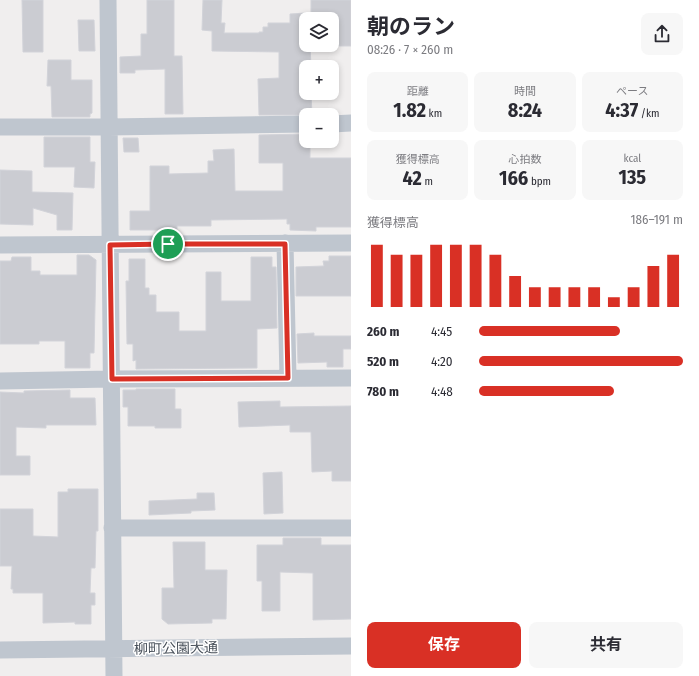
<!DOCTYPE html>
<html lang="ja">
<meta charset="utf-8">
<style>
:root{--surface:#fff;--page:#f7f7f7;--text:#2b2b33;--muted:#7c7c81;--accent:#d93025}
body{margin:0;font-family:"Fira Sans Condensed","Noto Sans JP",sans-serif;background:var(--page);color:var(--text);height:100vh;display:flex;flex-direction:column;font-size:15px;white-space:nowrap}
*{box-sizing:border-box;margin:0}
p{font-size:13px;color:var(--muted)}
.icon{flex:none;width:22px;height:22px;fill:none;stroke:currentColor;stroke-width:2;stroke-linecap:round;stroke-linejoin:round}
.map{position:relative;flex:1;overflow:hidden}
.panel{display:flex;flex-direction:column;background:var(--surface);width:348px}
.panel>*{flex:none}
.controls{position:absolute;left:299px;top:12px;display:grid;gap:8px}
.controls a{display:grid;place-items:center;width:40px;height:40px;border-radius:8px;background:var(--surface);box-shadow:0 2px 6px #0003;font-size:20px}
.pin{position:absolute;display:grid;place-items:center;width:34px;height:34px;color:#fff;margin:-17px;border:2px solid #fff;border-radius:50%;box-shadow:0 1px 4px #0007}
.round{display:grid;place-items:center;flex:none;width:42px;height:42px;border-radius:8px;background:var(--page)}
.headline{display:flex;align-items:center;justify-content:space-between;height:68px;padding:0 16px}
h1{font-size:22px;font-weight:700;line-height:30px}
.figures{display:grid;grid-template-columns:repeat(3,1fr);gap:6px;height:68px;padding:4px 16px}
.figures div{display:grid;align-content:center;border-radius:8px;background:var(--page);text-align:center}
.figures b{font-size:20px;font-weight:700}
.figures small{font-size:11px;font-weight:400}
.figures p{font-size:11px}
.chart{height:112px;padding:8px 16px}
.chart p{display:flex;justify-content:space-between}
.chart svg{width:100%;height:72px;margin-top:4px;stroke:var(--accent);stroke-width:6}
.primary-button{display:flex;gap:8px;margin-top:auto;padding:8px 16px}
.primary-button a{flex:1;height:46px;border-radius:8px;background:var(--accent);color:#fff;font-size:16px;font-weight:700;line-height:46px;text-align:center}
.primary-button a+a{background:var(--page);color:var(--text)}
ul{padding:0 16px;list-style:none;font-size:13px}
li{display:grid;grid-template-columns:64px 48px 1fr;align-items:center;height:30px}
li i{height:10px;border-radius:5px;background:var(--accent)}
main{display:flex;flex:1;min-height:0}
.map>svg:first-child{display:block}
.building{fill:#cbccd2;stroke:#d2d3d9}
.lines{fill:none;stroke-linecap:round;stroke-linejoin:round}
.minor{stroke:#bfc6cf;stroke-width:17}
.route-casing{stroke:#fff;stroke-width:8}
.route{stroke:#d93025;stroke-width:5}
.labels{text-anchor:middle;stroke-width:3;stroke-linejoin:round;paint-order:stroke}
.street-label{font-size:14px;fill:#474f59;stroke:#fff}
</style>
<main>
<div class="map">
<svg width="351" height="676" viewBox="0 0 351 676">
<rect width="100%" height="100%" fill="#f0eeee"/>
<path class="building" d="M 22,0 L 43,0 L 43,52 L 23,52 Z
M 147,0 L 174,0 L 174,56 L 182,56 L 183,114 L 165,114 L 165,69 L 135,70 L 135,73 L 120,73 L 120,57 L 141,56 L 141,34 L 147,34 Z
M 203,0 L 222,0 L 221,23 L 225,23 L 224,33 L 259,33 L 259,32 L 263,32 L 263,27 L 268,27 L 268,23 L 290,23 L 290,14 L 306,13 L 306,45 L 310,45 L 311,67 L 306,67 L 306,93 L 311,93 L 312,115 L 259,115 L 258,79 L 279,78 L 279,52 L 212,51 L 212,31 L 202,30 Z
M 311,0 L 351,0 L 351,46 L 332,46 L 332,19 L 311,19 Z
M 78,20 L 94,20 L 95,51 L 79,51 Z
M 48,60 L 71,60 L 71,80 L 92,80 L 92,113 L 90,114 L 90,117 L 52,117 L 51,86 L 47,86 Z
M 306,134 L 306,141 L 310,141 L 310,158 L 351,158 L 351,227 L 316,227 L 316,231 L 290,230 L 290,224 L 287,224 L 287,219 L 211,220 L 211,226 L 177,226 L 177,230 L 130,230 L 130,211 L 150,211 L 150,166 L 169,166 L 169,174 L 208,173 L 208,161 L 214,161 L 213,150 L 234,149 L 235,191 L 283,191 L 283,163 L 259,163 L 259,135 Z
M 44,137 L 90,137 L 90,162 L 95,162 L 94,188 L 74,187 L 75,167 L 44,167 Z
M 123,138 L 138,138 L 139,152 L 124,152 Z
M 0,170 L 32,171 L 32,192 L 73,193 L 72,230 L 57,230 L 57,215 L 33,208 L 33,225 L 0,224 Z
M 77,255 L 89,255 L 96,260 L 94,353 L 90,353 L 90,368 L 65,368 L 65,341 L 39,341 L 39,344 L 0,344 L 0,261 L 11,261 L 12,257 L 31,257 L 31,271 L 40,271 L 40,275 L 77,275 Z
M 329,256 L 351,256 L 351,296 L 296,296 L 296,267 L 324,266 L 323,261 L 329,261 Z
M 251,257 L 272,257 L 272,267 L 276,267 L 277,328 L 257,329 L 257,368 L 136,369 L 136,360 L 133,361 L 133,344 L 127,344 L 126,281 L 129,281 L 129,259 L 145,259 L 145,288 L 149,288 L 149,295 L 156,295 L 156,312 L 179,312 L 179,331 L 206,331 L 206,272 L 221,272 L 221,301 L 251,301 Z
M 314,333 L 314,336 L 351,336 L 351,349 L 343,349 L 343,367 L 327,367 L 327,362 L 298,363 L 297,334 Z
M 136,389 L 175,389 L 175,409 L 181,409 L 181,428 L 155,428 L 155,426 L 128,426 L 128,407 L 123,407 L 123,390 L 136,390 Z
M 70,390 L 70,398 L 95,398 L 96,425 L 46,425 L 46,428 L 16,427 L 16,456 L 30,456 L 30,475 L 0,475 L 0,392 L 24,393 L 24,391 Z
M 280,401 L 280,407 L 351,406 L 351,481 L 332,481 L 332,471 L 312,472 L 311,432 L 290,432 L 290,425 L 239,427 L 238,402 Z
M 282,472 L 283,513 L 264,514 L 263,473 Z
M 68,489 L 98,489 L 98,531 L 96,531 L 95,568 L 91,568 L 90,593 L 95,593 L 95,605 L 91,605 L 91,624 L 75,624 L 75,622 L 43,623 L 43,593 L 13,593 L 13,589 L 11,589 L 12,566 L 0,566 L 0,509 L 33,509 L 33,536 L 58,537 L 58,492 L 68,492 Z
M 197,493 L 214,493 L 215,510 L 191,511 L 191,513 L 149,515 L 149,501 L 197,499 Z
M 283,538 L 321,538 L 321,545 L 351,545 L 351,619 L 313,620 L 313,573 L 280,572 L 280,611 L 262,611 L 262,581 L 257,581 L 257,545 L 283,545 Z
M 173,542 L 205,542 L 205,570 L 227,570 L 226,619 L 212,619 L 212,623 L 168,624 L 162,619 L 162,588 L 174,588 Z"/>
<g class="lines">
<path class="minor" d="M 108,0 L 114,676
M 332,124 L 351,123
M 0,127 L 109,127 L 306,124
M 285,243 L 288,378
M 0,245 L 351,243
M 0,381 L 111,379 L 351,378
M 112,528 L 351,528
M 0,650 L 351,646"/>
</g>
<g class="lines">
<g class="route-casing">
<path id="route" d="M 168,244 L 285,244 L 288,378 L 112,379 L 110,245 Z"/>
</g>
<use href="#route" class="route"/>
</g>
<g class="labels">
<g class="street-label">
<text transform="translate(176 648) rotate(-1)" y="5">柳町公園大通</text>
</g>
</g>
</svg>
<div class="controls">
<a><svg class="icon" aria-label="layers" viewBox="0 0 24 24"><path d="M12 4l9 5-9 5-9-5zM3 14l9 5 9-5"/></svg></a>
<a>+</a>
<a>−</a>
</div>
<div class="pin" style="left:168px;top:244px;background:#1e9e55"><svg class="icon" aria-label="arrive" viewBox="0 0 24 24"><path d="M6 21V4h12l-3 4 3 4H6"/></svg></div>
</div>
<section class="panel">
<div class="headline"><div><h1>朝のラン</h1><p>08:26 · 7 × 260 m</p></div><a class="round"><svg class="icon" aria-label="share" viewBox="0 0 24 24"><path d="M12 15V3M7 8l5-5 5 5M5 13v7h14v-7"/></svg></a></div>
<div class="figures">
<div><p>距離</p><b>1.82<small> km</small></b></div>
<div><p>時間</p><b>8:24</b></div>
<div><p>ペース</p><b>4:37<small> /km</small></b></div>
</div>
<div class="figures">
<div><p>獲得標高</p><b>42<small> m</small></b></div>
<div><p>心拍数</p><b>166<small> bpm</small></b></div>
<div><p>kcal</p><b>135</b></div>
</div>
<div class="chart"><p><span>獲得標高</span>186–191 m</p>
<svg viewBox="0 0 160 44" preserveAspectRatio="none"><path d="M5 44V6M15 44V12M25 44V12M35 44V6M45 44V6M55 44V6M65 44V12M75 44V25M85 44V32M95 44V32M105 44V32M115 44V32M125 44V38M135 44V32M145 44V19M155 44V12"/></svg>
</div>
<ul>
<li><b>260 m</b>4:45<i style="width:69%"></i></li>
<li><b>520 m</b>4:20<i style="width:100%"></i></li>
<li><b>780 m</b>4:48<i style="width:66%"></i></li>
</ul>
<div class="primary-button"><a>保存</a><a>共有</a></div>
</section>
</main>
